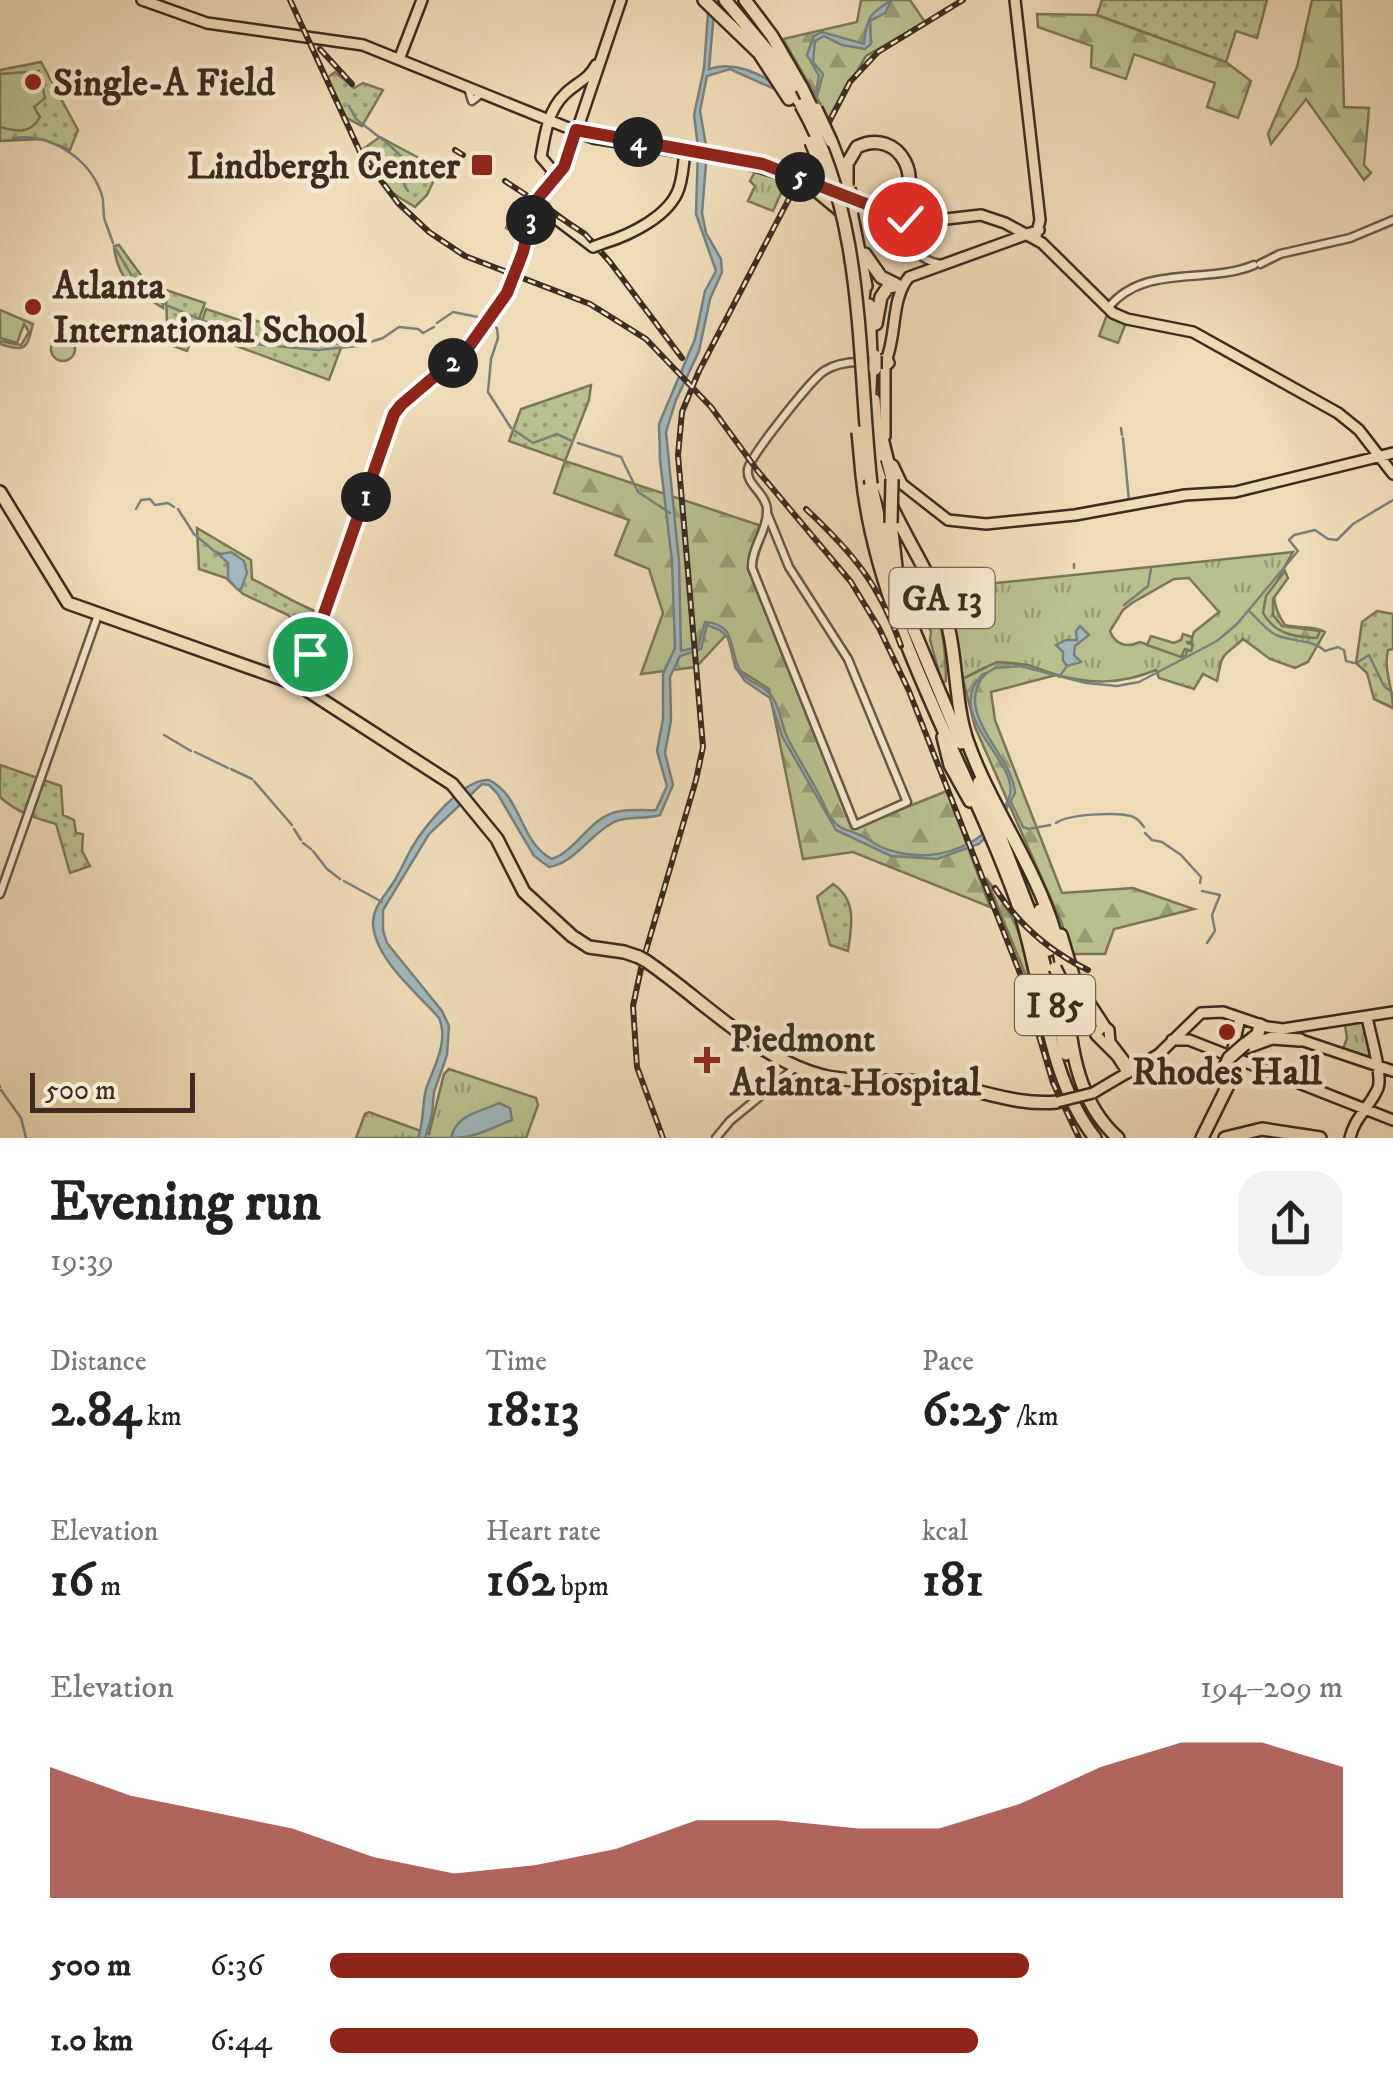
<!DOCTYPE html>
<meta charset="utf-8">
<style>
:root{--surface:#fff;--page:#f2f2f2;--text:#222;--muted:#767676;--accent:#8f2418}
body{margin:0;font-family:"IM FELL DW Pica",serif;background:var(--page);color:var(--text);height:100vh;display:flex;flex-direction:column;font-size:38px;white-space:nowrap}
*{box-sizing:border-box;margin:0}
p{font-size:32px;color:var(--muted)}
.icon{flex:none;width:55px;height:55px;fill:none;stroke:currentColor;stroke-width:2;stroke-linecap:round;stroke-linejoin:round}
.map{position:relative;height:1138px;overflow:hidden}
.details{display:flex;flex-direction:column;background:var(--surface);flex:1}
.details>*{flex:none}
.scale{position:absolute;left:30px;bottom:25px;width:165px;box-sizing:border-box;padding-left:10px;border:5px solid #3d2c22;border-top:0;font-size:28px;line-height:35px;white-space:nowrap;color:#3d2c22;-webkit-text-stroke:8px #f4e8d0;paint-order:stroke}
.pin{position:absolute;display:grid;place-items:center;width:85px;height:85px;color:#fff;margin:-42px;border:5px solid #fff;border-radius:50%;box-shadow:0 2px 10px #0007}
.km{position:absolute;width:50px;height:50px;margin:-25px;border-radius:50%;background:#222;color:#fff;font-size:28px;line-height:50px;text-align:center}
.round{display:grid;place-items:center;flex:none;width:105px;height:105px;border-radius:30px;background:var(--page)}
.summary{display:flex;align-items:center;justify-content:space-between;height:170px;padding:0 50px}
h1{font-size:55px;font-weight:800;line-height:75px}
.stats{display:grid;grid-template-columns:repeat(3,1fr);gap:15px;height:170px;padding:10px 50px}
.stats div{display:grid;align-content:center}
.stats b{font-size:50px;font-weight:800}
.stats small{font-size:28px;font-weight:400}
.stats p{font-size:28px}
.chart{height:280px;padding:20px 50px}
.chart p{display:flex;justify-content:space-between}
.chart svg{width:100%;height:180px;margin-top:10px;fill:var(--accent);opacity:.7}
ul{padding:0 50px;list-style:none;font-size:32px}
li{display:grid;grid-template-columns:160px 120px 1fr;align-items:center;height:75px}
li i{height:25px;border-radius:12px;background:var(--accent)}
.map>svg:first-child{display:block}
.grass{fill:url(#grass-tufts);stroke:#7b7658;stroke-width:2.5;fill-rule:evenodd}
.forest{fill:url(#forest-firs);stroke:#7b7658;stroke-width:2.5}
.cemetery{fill:url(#cemetery-stones);stroke:#7b7658;stroke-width:2.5}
.park{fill:url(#park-dots);stroke:#7b7658;stroke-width:2.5}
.garden{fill:#b9c08e;stroke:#7b7658;stroke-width:2.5}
.water{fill:#a0b8bb;stroke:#78807e;stroke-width:2.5}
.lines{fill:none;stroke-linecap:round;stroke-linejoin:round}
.stream{stroke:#78807e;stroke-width:2.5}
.minor-casing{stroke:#695847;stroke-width:11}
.major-casing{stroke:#3d2c22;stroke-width:14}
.highway-casing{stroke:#3d2c22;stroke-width:16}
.minor{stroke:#f4e8d0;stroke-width:6}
.major{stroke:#eedbb7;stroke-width:9}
.highway{stroke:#eedbb7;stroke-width:11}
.rail-casing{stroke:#3d2c22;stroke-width:6}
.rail{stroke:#f4e8d0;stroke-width:2.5;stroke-dasharray:8;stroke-linecap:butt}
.major-bridge-casing{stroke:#3d2c22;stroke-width:14;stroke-linecap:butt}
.highway-bridge-casing{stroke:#3d2c22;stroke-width:16;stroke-linecap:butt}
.major-bridge{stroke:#eedbb7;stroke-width:9}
.highway-bridge{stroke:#eedbb7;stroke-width:11}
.route-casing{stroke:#fff;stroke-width:20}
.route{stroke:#8f2418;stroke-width:12}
.poi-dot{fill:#8f2418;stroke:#f4e8d0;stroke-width:4}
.labels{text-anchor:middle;stroke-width:9;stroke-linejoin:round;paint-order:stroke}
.shield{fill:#f4e8d0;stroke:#746456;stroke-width:2.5}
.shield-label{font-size:35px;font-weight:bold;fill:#3d2c22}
.poi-label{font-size:38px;font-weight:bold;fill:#3d2c22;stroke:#f4e8d0;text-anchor:start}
</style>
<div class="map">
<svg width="1393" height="1138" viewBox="0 0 1393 1138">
<defs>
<pattern id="grass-tufts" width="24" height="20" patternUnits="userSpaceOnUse" patternTransform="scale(2.5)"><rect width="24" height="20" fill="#b9c08e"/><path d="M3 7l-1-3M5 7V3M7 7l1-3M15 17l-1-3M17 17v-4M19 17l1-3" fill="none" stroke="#989c74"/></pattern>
<pattern id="forest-firs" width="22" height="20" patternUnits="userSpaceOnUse" patternTransform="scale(2.5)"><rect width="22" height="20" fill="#b9c08e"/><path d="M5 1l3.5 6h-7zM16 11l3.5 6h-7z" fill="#989c74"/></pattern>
<pattern id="cemetery-stones" width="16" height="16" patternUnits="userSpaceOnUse" patternTransform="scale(2.5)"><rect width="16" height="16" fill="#b9c08e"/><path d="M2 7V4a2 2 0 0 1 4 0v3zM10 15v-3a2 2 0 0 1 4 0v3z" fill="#989c74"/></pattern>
<pattern id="park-dots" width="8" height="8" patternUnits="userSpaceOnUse" patternTransform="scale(2.5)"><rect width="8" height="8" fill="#b9c08e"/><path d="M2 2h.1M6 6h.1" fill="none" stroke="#989c74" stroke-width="1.8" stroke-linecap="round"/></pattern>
</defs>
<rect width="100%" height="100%" fill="#eedbb7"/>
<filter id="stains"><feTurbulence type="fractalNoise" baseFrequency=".002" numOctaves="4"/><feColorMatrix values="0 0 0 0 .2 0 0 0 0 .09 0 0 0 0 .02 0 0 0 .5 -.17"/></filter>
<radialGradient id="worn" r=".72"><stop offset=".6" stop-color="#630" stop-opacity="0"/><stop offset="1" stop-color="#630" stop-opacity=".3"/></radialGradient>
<path class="grass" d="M 756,170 L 787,180 L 773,211 L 748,201 L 755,186 L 750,181 Z
M 1293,552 C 1277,581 1264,594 1285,625 C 1298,629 1314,625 1325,632 L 1308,662 L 1295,668 L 1270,659 L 1243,639 C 1222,659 1223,649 1217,681 L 1203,674 L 1194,689 L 1159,678 L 1156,670 C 1122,684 1090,685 1054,674 C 1036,669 1020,661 1000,663 C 988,664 974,673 963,679 L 949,608 C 961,591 977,588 996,583 ZM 1189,578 L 1219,612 L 1194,632 L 1185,657 L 1140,642 C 1127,648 1115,645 1110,631 L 1123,610 L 1132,603 L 1174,579 Z
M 1365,1022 L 1371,1059 L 1343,1049 L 1347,1038 L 1345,1025 Z
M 449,1069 L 536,1098 L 538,1105 L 526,1138 L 356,1138 L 365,1114 L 369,1112 L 429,1134 L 444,1074 Z"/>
<path class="forest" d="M 861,0 L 910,0 L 925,22 L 866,56 L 829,119 L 783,39 L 857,22 Z
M 1312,0 L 1341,0 L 1344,107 L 1369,108 L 1364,165 L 1371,173 L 1364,180 L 1306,99 L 1271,144 L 1268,134 L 1297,67 Z
M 1037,14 L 1097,15 L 1226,62 L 1251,81 L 1238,118 L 1207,107 L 1215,83 L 1134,54 L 1126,79 L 1091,67 L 1092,46 L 1038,27 Z
M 565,461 L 759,525 L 751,567 L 852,829 L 947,791 L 990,907 L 853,852 L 803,859 L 769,689 L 736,668 L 727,634 L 696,667 L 641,674 L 663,613 L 649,569 L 615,555 L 629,520 L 554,493 Z
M 1285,571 L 1288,578 L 1273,599 L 1273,615 L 1282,626 L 1320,631 L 1317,638 C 1294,637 1275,634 1263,613 L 1266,596 Z
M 924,588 L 929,590 C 942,619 946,649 946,681 L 942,683 L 930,640 L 931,631 L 915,609 L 910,596 Z
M 997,662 L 1028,665 L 1056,675 L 991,692 L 995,720 L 1062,893 L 1133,888 L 1194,909 L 1114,929 L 1105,954 L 1069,954 L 1062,924 L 975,727 L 963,679 Z
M 986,878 C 1018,920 1023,938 1031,988 Z"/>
<path class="cemetery" d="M 1107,315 L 1126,323 L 1118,343 L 1099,336 Z"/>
<path class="park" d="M 1102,0 L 1267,0 L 1257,38 L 1236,31 L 1226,62 L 1097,15 Z
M 41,62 L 78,130 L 70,150 L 42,139 L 0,141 L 0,70 Z
M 335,72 L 354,88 L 363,83 L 383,90 L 362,126 L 343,116 L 327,78 Z
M 380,137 L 439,169 L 427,195 L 415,207 L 389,191 L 363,149 Z
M 523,198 L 530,203 L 523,237 L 506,228 L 519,199 Z
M 119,245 L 143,278 L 163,290 L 163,308 C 136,292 117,280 114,246 Z
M 166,290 L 205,303 L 187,351 L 162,342 L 167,325 Z
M 206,309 L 242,321 L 245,317 L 301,336 L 305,332 L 342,345 L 329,380 L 198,332 Z
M 591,385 L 589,400 L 565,461 L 509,441 L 521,409 Z
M 197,528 L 251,560 L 252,579 C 277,591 297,605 323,614 L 314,639 L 309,638 L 288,615 L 243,594 L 226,578 L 199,569 Z
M 1377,611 L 1393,614 L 1393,649 L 1388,650 C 1383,669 1393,688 1393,708 L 1374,699 L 1367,673 L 1356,663 L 1362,622 Z
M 0,765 L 61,786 L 63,815 L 74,820 L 76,833 L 83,834 L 82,851 L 90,866 L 70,873 L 56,824 C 35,818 16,812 0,797 Z
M 833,884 C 857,900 852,925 848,951 L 830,945 L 817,897 Z"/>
<path class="garden" d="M 39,71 L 45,98 L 34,107 L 40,117 C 31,134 16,132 0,127 L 0,74 Z
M 0,310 L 33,324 C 27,346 28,354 0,344 L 0,341 L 21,345 L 29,332 L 24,324 L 17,343 L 0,338 Z
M51 349a12 12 0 1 1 24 0a12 12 0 1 1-24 0Z
M 1183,634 L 1192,637 L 1192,642 L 1186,642 L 1193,645 L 1191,651 L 1185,649 L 1181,657 L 1147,645 L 1151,636 L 1174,643 L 1181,640 Z"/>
<path class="water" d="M 709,0 L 715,0 L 709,69 C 745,56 780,91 814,101 L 819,76 L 807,55 L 814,36 L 822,32 L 864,44 C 866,18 870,13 892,0 L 885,13 L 870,21 L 871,44 L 865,49 L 842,45 L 824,36 L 815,41 L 813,62 L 823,74 L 814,107 L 730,69 L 707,76 L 700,111 L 707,151 L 702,213 L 706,233 L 721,259 L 722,272 L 710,299 L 699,351 L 676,400 L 666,432 L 679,562 L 681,651 L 698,647 L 705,622 C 738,624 728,652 741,672 C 749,684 763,684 771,695 C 780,706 781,724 787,737 C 800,763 816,785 827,811 C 836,830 845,828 862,836 C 871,841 878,847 889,850 C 937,865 990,846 1009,798 C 1023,763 940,716 983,674 L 986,673 C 950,713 1013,754 1015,793 L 998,824 L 979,844 L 937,859 L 891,856 L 836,830 L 782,736 L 770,698 L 745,681 L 735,667 L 729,639 L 720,630 L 707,625 L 701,649 L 680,656 L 670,677 L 671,720 L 665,753 L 673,785 L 660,815 C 645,820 629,815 614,822 C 590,834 575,863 549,867 L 534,856 L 497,793 L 489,785 L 482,784 L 429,834 L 383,910 L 383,930 L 387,943 L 442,1011 L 449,1026 L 447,1055 L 434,1092 L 432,1115 L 425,1138 L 418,1138 C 424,1122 422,1105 426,1089 C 434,1066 449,1042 439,1018 C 417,993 375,959 373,924 C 373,906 385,896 393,883 C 400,872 405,860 411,849 C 424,827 463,778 489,780 C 522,796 520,843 552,859 C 577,850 590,818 616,812 C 630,808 643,811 656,810 L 667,786 L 657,751 L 663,719 L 663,674 L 675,648 L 672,561 L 660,460 L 659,424 L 695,339 L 705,291 L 716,271 L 696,214 L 698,147 L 694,115 L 704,68 Z
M 215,551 L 221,554 L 231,552 L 244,561 L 247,573 L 241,589 L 237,589 L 228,579 L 228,563 Z
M 1080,626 L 1089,635 L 1075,646 L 1074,655 L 1081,662 L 1067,666 L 1063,660 L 1063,652 L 1056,645 L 1066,640 L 1077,640 L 1076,631 Z
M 499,1103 L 510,1108 L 512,1120 C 491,1128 476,1138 451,1138 C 457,1113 479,1113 499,1103 Z"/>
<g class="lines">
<path class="stream" d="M 349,106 L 356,119 L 383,140
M 13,138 C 52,132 93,161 103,199
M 385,141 L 404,159 L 404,185 L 408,191
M 103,201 L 104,218 L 113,243
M 114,246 L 136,283 L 164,304
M 166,305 L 197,318
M 201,319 L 244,343 L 318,350 L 358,346 L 383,338 L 399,327 L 418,329 L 423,333 L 434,327
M 437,323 L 453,312 L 478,317 L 482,322
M 490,324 L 497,328 L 498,338 L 491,359 L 488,392 L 511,428 L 533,443 L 557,434 L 572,441
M 1121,428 L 1122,435
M 1123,438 L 1129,501
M 578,443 L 621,457 L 638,492 L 670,513
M 136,509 L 141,500 L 150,499 L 155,505 L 168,503 L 174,507
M 178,509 L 194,534 L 214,551
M 1074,564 L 1074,568
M 1124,605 L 1148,586 L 1151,569
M 1249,611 C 1258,619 1266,630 1276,635 C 1293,642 1312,639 1325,651 L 1338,647 L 1344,650 L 1346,661 L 1354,663
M 1358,662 L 1369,655 L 1384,686 L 1393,693
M 985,674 L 995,668 L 1020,666 L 1086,683 L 1117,686 L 1139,682 L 1217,641 L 1237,624 L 1298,551 L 1289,540 L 1294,535 L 1315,530 L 1328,539 L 1337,540 L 1353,524 L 1393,500
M 1059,677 L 1067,666
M 164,735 L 191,751
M 195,752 L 228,768
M 231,769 L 252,779
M 254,781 L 292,825
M 1011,802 L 1023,827 L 1029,829 L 1050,825
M 1056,823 C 1068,814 1116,812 1131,816 C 1139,819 1140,822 1144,827
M 294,829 L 301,840
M 1145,833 L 1152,840 L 1162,842 L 1181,855 L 1201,877 L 1200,883
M 303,843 L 311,849
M 313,851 L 327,869 L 340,879
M 344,881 L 382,902
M 1202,891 L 1220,895 L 1212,915 L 1215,931 L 1207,943
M 0,1086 L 0,1087
M 1,1090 L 21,1118 L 26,1138"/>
<g class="minor-casing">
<path id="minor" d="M 468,88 L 472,101 L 481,94
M 633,129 L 635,139 L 659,144
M 905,219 C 906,243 917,261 942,264
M 1260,264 L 1280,254 L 1350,238 L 1393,220
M 1108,308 C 1144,263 1206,285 1254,265
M 767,513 L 789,567 L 848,659 L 907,802 L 855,825 L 752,568 C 751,548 768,530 767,509 C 766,493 745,484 748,469 C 751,455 811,380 824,371 C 835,364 847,362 860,362
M 0,894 L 98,615
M 716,1138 L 730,1121 L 797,1066"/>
</g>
<g class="major-casing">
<path id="major" d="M 142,0 L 207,23 L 363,45 L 593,138 L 738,161 L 795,178
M 1015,0 L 1040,220 L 1036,236
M 400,57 L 422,0
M 550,179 L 553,171 L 541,157 C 545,134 548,110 565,94 C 576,83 589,79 596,65
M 808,180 L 905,219 L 929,221 L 981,215 L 1005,223 L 1042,243 L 1113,313 L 1127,319 L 1193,332 L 1338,413 L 1359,430 L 1393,474
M 540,195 L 566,163 L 621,0
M 535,203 L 593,247
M 604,243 C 630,235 670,216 679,188 C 683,176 684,161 685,149
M 495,308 C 520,281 528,236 535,200
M 887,358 L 889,363 L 884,367 L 882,360 L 887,358 C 897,331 891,299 909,277 L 1039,230
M 885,436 L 885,367
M 893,465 L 902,484 L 948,520 L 986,524 L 1075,515 L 1185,495 L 1235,492 L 1393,453
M 299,685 L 394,414 L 401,405 L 468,348 L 499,304
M 1298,1039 L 1393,1071
M 1172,1040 L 1189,1040 L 1393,1120
M 1231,1057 L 1240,1018
M 1128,1073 L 1117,1056 L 1096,1035 L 1103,1025 L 1109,1030 L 1110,1042 L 1132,1071
M 1093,1093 L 1159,1054 L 1201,1013 L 1223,1012 L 1267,1027 L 1283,1029 L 1393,1012
M 1350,1138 C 1354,1118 1370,1107 1378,1088 C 1383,1075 1370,1034 1367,1017"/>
</g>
<g class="highway-casing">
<path id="highway" d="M 704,0 L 759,53 L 789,99
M 725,0 L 772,56 L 799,101
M 745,0 L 772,36 L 802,88
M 831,141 L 844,175
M 806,182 L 841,211
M 847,183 L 847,164 L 857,147 C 899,126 930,183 892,214
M 850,207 L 866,286
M 865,254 L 881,277 L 897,285
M 869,305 L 871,356
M 860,323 L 865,282
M 876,324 L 881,297 L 888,287 L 895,286
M 874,400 L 878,456
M 869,409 L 871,368
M 880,430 L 892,479
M 871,447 C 882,503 917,549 939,599 C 959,644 952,694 967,740 C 990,806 1035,865 1055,933 C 1074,1002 1059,1085 1118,1138
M 862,475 C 877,624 967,762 1017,902 C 1043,977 1045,1075 1095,1138
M 871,484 L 892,578 L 961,743
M 0,492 L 68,603 L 299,685 L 452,784 L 497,839 L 524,892 L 572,936 L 589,947 L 624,952 L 639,957
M 891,523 L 896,567
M 943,737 L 950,765 L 970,801
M 979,782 L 1034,923 L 1066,1054
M 1040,910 L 1049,950
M 1061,935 L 1075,982 L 1103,1025
M 646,961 C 701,998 761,1063 828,1077 C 865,1084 905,1078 943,1084 C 982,1090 1017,1106 1057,1102
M 1248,1042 L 1258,1034 L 1260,1025
M 1247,1047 L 1272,1038 L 1300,1040
M 1202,1138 L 1240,1061
M 1225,1138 L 1262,1129 L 1320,1138"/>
</g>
<use href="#minor" class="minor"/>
<use href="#major" class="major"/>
<use href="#highway" class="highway"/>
<g class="rail-casing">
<path id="rail" d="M 290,0 L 360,152 L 398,203 L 429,232 L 465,256 L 590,304 L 646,339 L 711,407 L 757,470 L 851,582 L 879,628 L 909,691 L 1021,976 L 1053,1083 L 1079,1138
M 320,49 L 352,84
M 455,150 L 463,155
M 505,181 L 585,234 L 610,262 L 682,358
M 806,509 C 853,553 879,584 901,646
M 995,888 C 1018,924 1049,951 1088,970
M 663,1138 L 637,1067 L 633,1006 L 642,964 L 696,780 L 703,747 L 678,455 L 682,412 L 699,371 L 850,82 L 878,52 L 963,0"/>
</g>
<use href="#rail" class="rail"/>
<g class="major-bridge-casing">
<path id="major-bridge" d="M 795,178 L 806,182
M 535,200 L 537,193
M 593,247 L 604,243
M 1057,1102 L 1093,1093"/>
</g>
<g class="highway-bridge-casing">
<path id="highway-bridge" d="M 802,88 L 815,115
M 801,105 C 866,220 857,356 871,484
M 816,109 L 831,141
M 811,142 L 826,181
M 849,189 L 855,208
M 875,369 L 875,356
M 858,432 L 862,475
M 891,523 L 892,479
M 639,957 L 646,961
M 1055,968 L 1064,986 L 1084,1007
M 1221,1075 L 1229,1058 L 1245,1044"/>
</g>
<use href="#major-bridge" class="major-bridge"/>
<use href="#highway-bridge" class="highway-bridge"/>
</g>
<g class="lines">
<g class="route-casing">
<path id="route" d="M 310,654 L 394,414 L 401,405 L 468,348 L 507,293 L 523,252 L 534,203 L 564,167 L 576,130 L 763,164 L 905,219"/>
</g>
<use href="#route" class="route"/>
</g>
<g class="poi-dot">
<circle cx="33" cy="82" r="10"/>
<rect x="470" y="153" width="24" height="24" rx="5"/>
<circle cx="33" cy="307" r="10"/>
<circle cx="1227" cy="1032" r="10"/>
<path d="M702 1045h10v10h10v10h-10v10h-10v-10h-10v-10h10z"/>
</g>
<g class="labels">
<g class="shield">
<rect x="889.5" y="568" width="105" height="60" rx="8"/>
<rect x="1015" y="975" width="80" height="60" rx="8"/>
</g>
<g class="shield-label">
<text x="942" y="610">GA 13</text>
<text x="1055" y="1017">I 85</text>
</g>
<g class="poi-label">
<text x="53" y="95">Single-A Field</text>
<text x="460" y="178" text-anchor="end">Lindbergh Center</text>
<text x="53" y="298">Atlanta<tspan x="53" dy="44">International School</tspan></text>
<text x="730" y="1051">Piedmont<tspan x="730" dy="44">Atlanta Hospital</tspan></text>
<text x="1227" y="1084" text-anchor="middle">Rhodes Hall</text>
</g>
</g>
<rect width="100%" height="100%" filter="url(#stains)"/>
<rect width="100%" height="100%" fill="url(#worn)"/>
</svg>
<div class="scale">500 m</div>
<div class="pin" style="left:310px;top:654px;background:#1e9e55"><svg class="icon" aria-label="arrive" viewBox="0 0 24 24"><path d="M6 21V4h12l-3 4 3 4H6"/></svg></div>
<div class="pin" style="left:905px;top:219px;background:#d93025"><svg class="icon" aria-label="check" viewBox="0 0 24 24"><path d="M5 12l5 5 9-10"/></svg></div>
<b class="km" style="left:366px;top:497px">1</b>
<b class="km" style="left:453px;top:363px">2</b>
<b class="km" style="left:531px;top:220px">3</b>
<b class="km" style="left:638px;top:142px">4</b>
<b class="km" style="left:800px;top:177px">5</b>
</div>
<section class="details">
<div class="summary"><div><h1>Evening run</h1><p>19:39</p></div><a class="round"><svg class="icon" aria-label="share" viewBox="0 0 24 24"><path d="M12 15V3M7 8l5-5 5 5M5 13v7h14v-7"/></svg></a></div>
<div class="stats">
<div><p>Distance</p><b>2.84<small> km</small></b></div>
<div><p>Time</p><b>18:13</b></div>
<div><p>Pace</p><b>6:25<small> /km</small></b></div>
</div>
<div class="stats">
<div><p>Elevation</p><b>16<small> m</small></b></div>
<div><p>Heart rate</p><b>162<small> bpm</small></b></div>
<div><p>kcal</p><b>181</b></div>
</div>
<div class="chart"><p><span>Elevation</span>194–209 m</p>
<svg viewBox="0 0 160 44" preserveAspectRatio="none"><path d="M0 44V12L10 19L20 23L30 27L40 34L50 38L60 36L70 32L80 25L90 25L100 27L110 27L120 21L130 12L140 6L150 6L160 12V44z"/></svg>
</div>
<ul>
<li><b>500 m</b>6:36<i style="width:69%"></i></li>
<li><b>1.0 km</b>6:44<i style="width:64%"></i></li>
</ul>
</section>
